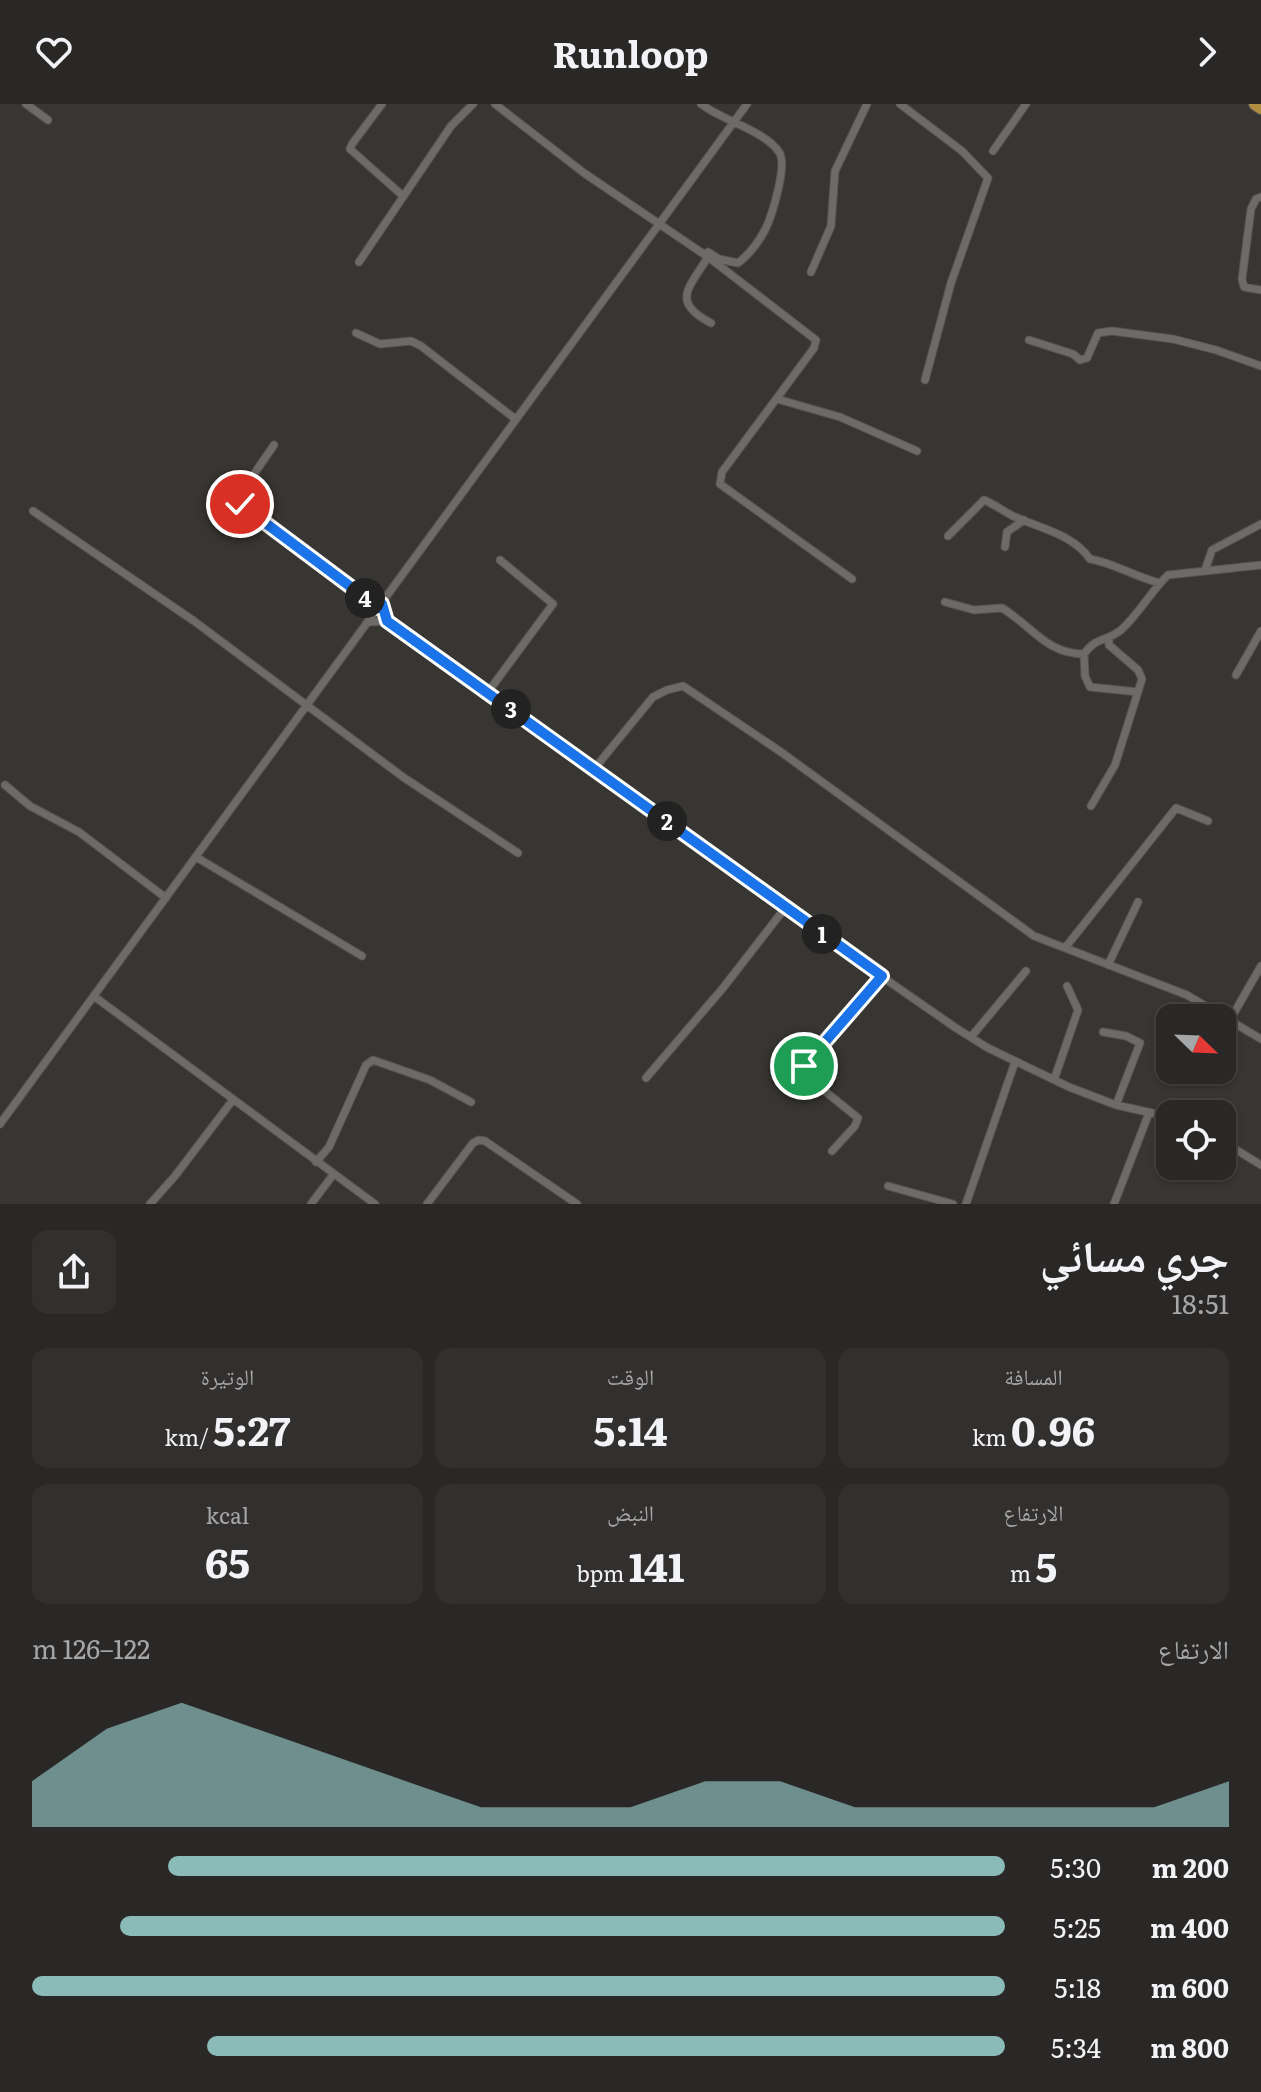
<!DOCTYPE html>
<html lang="ar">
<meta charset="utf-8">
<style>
:root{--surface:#2a2826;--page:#32302e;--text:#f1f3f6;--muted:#a5a6a7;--line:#464443;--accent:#8bbbb9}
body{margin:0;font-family:Literata,"Noto Naskh Arabic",serif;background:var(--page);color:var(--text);direction:rtl;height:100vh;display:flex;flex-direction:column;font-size:30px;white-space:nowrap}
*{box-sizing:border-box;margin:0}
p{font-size:26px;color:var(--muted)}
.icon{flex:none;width:44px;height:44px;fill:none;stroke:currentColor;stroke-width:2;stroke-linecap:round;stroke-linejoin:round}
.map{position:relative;height:1100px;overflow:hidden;direction:ltr}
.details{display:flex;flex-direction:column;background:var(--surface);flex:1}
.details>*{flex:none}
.needle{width:52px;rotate:113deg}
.fabs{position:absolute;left:1156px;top:900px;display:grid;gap:16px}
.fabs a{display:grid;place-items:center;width:80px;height:80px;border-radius:16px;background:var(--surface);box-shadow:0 2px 6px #0004,0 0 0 2px var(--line);font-size:40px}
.pin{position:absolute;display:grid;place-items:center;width:68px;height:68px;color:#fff;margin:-34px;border:4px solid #fff;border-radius:50%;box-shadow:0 2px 8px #0007}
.km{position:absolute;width:40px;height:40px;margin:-20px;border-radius:50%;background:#222;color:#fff;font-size:22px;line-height:40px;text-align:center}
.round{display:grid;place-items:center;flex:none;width:84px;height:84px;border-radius:16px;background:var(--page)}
.summary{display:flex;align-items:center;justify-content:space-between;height:136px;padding:0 32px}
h1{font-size:44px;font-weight:700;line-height:60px}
.figures{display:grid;grid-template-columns:repeat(3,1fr);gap:12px;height:136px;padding:8px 32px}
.figures div{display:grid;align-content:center;border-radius:16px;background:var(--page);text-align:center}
.figures b{font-size:40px;font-weight:700}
.figures small{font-size:22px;font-weight:400}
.figures p{font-size:22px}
.chart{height:224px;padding:16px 32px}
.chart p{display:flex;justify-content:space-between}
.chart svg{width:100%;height:144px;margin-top:8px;fill:var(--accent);opacity:.7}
ul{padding:0 32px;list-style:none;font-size:26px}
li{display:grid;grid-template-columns:128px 96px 1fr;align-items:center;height:60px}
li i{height:20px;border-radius:10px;background:var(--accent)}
header{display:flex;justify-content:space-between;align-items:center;height:104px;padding:0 32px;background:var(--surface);font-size:36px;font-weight:700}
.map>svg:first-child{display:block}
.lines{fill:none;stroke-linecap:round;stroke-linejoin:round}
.minor-casing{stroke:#555351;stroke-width:9}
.trunk-casing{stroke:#555351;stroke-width:14}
.minor{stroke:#6d6b67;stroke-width:7}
.trunk{stroke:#b08e40;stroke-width:12}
.route-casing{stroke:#fff;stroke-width:16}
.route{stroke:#1a73e8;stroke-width:10}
</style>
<header><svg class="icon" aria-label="forward" viewBox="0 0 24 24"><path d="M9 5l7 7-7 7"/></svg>Runloop<svg class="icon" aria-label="heart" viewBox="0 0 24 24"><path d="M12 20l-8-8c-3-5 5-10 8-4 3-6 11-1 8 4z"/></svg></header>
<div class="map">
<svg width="1261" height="1100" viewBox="0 0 1261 1100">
<rect width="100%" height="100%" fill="#383632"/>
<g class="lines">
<g class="minor-casing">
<path id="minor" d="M 26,0 L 48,16
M 382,0 L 352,40 L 350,45 L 403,92
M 495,0 L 584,69 L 708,153 L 816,236 L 814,244 L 722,368 L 720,380 L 852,475
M 701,0 C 723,17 764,26 779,48 C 788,60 772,112 765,126 C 758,139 750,150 738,159 L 719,155 L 708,148
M 900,0 L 962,47 L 988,74 L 951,179 L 925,276
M 993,47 L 1026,0
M 1261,93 L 1256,95 L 1251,105 L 1242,175 L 1244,183 L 1261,186
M 708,153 C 688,185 671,198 711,219
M 359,158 L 451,22 L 473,0
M 811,168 L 831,122 L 835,67 L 867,0
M 356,229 L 380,240 L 411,237 L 421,242 L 514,314
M 1029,236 L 1073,250 L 1080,256 L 1087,254 L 1098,229 L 1112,227 L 1173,235 L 1216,246 L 1261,262
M 777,295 L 840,313 L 917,347
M 274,341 L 243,386 L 240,400 L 379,504
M 33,407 L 194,517 L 403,673 L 518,749
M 948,432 L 984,396 C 994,400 1003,407 1013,412 C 1039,424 1073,430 1090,455 C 1114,459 1135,473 1160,479
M 1005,443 L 1007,428 L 1024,416
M 1205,466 L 1212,446 L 1261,420
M 945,498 L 974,506 L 1002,504 C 1031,521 1046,550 1084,550 C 1097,532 1106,538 1121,526 C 1139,510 1151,487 1168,471 L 1261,461
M 370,518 L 387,517 L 806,820 L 956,924 L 988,944 L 1069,983 L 1116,1001 L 1170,1013
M 1084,550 L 1085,572 L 1090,583 L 1138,588
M 1236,571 L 1261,527
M 488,588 L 553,500 L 500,456
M 594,665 L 653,593 L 667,586 L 683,582 L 781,648 L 1034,832 L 1187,891 L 1261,935
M 5,681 L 30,702 L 79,728 L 166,794
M 1091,702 L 1115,661 L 1142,575 L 1138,566 L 1109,541 L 1109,534
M 196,753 L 362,852
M 1065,844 L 1176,704 L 1208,717
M 1108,861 L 1138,798
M 95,893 L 375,1100
M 1230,916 L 1261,862
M 1103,928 L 1126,932 L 1140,939 L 1116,1001
M 971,933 L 1026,867
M 646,974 L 723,884 L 785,804
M 1054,976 L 1078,906 L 1067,882
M 0,1020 C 250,681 497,339 747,0
M 1222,1037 L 1261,1061
M 832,1047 L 855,1022 L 858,1014 L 805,971 L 802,965 L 882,872
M 316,1058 L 329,1043 L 366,961 L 373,956 L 430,976 L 471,998
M 888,1082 L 953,1100
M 150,1100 L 175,1072 L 232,997
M 311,1100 L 333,1071
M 427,1100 L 473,1039 L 479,1036 L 485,1037 L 577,1100
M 966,1100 L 1015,958
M 1114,1100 L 1149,1009"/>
</g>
<g class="trunk-casing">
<path id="trunk" d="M 1255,0 L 1261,4"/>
</g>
<use href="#minor" class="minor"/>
<use href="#trunk" class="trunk"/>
</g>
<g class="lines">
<g class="route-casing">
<path id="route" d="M 240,400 L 379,504 L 382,500 L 387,517 L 882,872 L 804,962"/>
</g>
<use href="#route" class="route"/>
</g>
</svg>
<div class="fabs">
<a><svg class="needle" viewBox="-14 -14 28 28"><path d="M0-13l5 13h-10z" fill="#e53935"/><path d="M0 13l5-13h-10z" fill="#a5a6a7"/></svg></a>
<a><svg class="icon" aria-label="locate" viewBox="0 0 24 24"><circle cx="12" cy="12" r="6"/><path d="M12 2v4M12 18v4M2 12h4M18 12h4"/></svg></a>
</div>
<div class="pin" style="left:804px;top:962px;background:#1e9e55"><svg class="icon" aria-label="arrive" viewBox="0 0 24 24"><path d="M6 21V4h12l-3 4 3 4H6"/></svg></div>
<div class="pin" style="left:240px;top:400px;background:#d93025"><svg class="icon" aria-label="check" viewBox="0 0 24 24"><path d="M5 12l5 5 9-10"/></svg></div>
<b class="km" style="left:822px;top:830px">1</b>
<b class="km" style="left:667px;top:717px">2</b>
<b class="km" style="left:511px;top:605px">3</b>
<b class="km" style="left:365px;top:494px">4</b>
</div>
<section class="details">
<div class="summary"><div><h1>جري مسائي</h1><p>18:51</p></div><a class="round"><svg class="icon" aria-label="share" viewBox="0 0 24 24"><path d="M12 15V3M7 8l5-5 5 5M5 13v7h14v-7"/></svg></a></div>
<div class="figures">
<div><p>المسافة</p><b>0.96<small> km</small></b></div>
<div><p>الوقت</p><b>5:14</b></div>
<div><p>الوتيرة</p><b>5:27<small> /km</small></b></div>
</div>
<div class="figures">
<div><p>الارتفاع</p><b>5<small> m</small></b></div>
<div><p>النبض</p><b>141<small> bpm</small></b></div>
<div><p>kcal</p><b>65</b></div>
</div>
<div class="chart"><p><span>الارتفاع</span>122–126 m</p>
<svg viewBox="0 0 160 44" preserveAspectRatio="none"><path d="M0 44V30L10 14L20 6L30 14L40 22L50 30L60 38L70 38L80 38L90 30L100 30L110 38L120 38L130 38L140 38L150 38L160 30V44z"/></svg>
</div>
<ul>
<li><b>200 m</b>5:30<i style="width:86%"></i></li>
<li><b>400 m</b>5:25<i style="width:91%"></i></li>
<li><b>600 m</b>5:18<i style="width:100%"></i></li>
<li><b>800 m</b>5:34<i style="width:82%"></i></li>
</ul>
</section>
